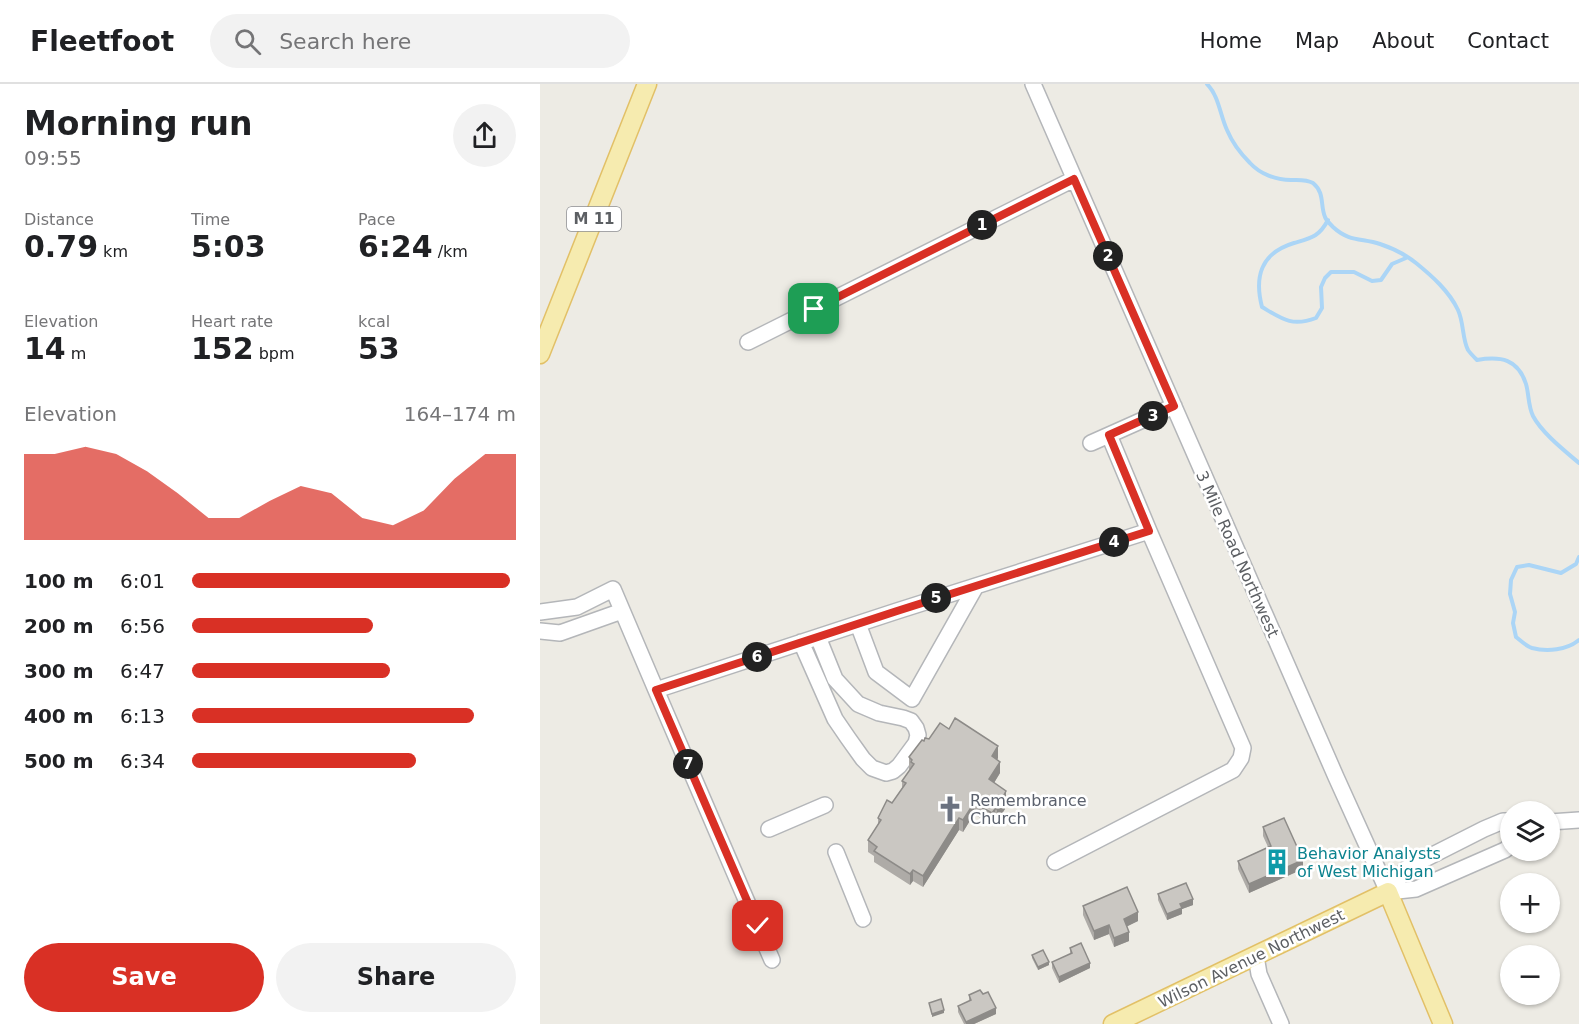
<!DOCTYPE html>
<meta charset="utf-8">
<style>
:root{--surface:#fff;--page:#f2f2f2;--text:#202124;--muted:#757577;--line:#e0e0e0;--accent:#d93025}
body{margin:0;font-family:"DejaVu Sans",sans-serif;background:var(--page);color:var(--text);height:100vh;display:flex;flex-direction:column;font-size:22px;white-space:nowrap}
*{box-sizing:border-box;margin:0}
p{font-size:20px;color:var(--muted)}
.icon{flex:none;width:33px;height:33px;fill:none;stroke:currentColor;stroke-width:2;stroke-linecap:round;stroke-linejoin:round}
.map{position:relative;flex:1;overflow:hidden}
.drawer{display:flex;flex-direction:column;background:var(--surface);width:540px}
.drawer>*{flex:none}
.controls{position:absolute;left:960px;top:717px;display:grid;gap:12px}
.controls a{display:grid;place-items:center;width:60px;height:60px;border-radius:50%;background:var(--surface);box-shadow:0 2px 4px #0004;font-size:30px}
.pin{position:absolute;display:grid;place-items:center;width:51px;height:51px;color:#fff;margin:-26px;border-radius:12px;box-shadow:0 3px 9px #0006}
.km{position:absolute;width:30px;height:30px;margin:-15px;border-radius:50%;background:#222;color:#fff;font-size:16px;line-height:30px;text-align:center}
.round{display:grid;place-items:center;flex:none;width:63px;height:63px;border-radius:32px;background:var(--page)}
.head{display:flex;align-items:center;justify-content:space-between;height:102px;padding:0 24px}
h1{font-size:33px;font-weight:800;line-height:45px}
.figures{display:grid;grid-template-columns:repeat(3,1fr);gap:9px;height:102px;padding:6px 24px}
.figures div{display:grid;align-content:center}
.figures b{font-size:30px;font-weight:800}
.figures small{font-size:16px;font-weight:400}
.figures p{font-size:16px}
.chart{height:168px;padding:12px 24px}
.chart p{display:flex;justify-content:space-between}
.chart svg{width:100%;height:108px;margin-top:6px;fill:var(--accent);opacity:.7}
.action{display:flex;gap:12px;margin-top:auto;padding:12px 24px}
.action a{flex:1;height:69px;border-radius:36px;background:var(--accent);color:#fff;font-size:24px;font-weight:800;line-height:69px;text-align:center}
.action a+a{background:var(--page);color:var(--text)}
ul{padding:0 24px;list-style:none;font-size:20px}
li{display:grid;grid-template-columns:96px 72px 1fr;align-items:center;height:45px}
li i{height:15px;border-radius:8px;background:var(--accent)}
header{display:flex;align-items:center;gap:36px;box-sizing:border-box;height:84px;padding:0 30px;background:var(--surface);border-bottom:2px solid var(--line)}
header strong{font-size:28px}
nav{display:flex;gap:33px;margin-inline-start:auto;font-size:21px}
.search{width:420px;height:54px;background:var(--page);display:flex;align-items:center;gap:15px;box-sizing:border-box;padding:0 21px;border-radius:33px;color:var(--muted);font-size:22px}
main{display:flex;flex:1;min-height:0}
.map>svg:first-child{display:block}
.lines{fill:none;stroke-linecap:round;stroke-linejoin:round}
.stream{stroke:#abd5f6;stroke-width:4}
.minor-casing{stroke:#b4b6b9;stroke-width:18}
.major-casing{stroke:#e2c067;stroke-width:21}
.minor{stroke:#fff;stroke-width:15}
.major{stroke:#f6ebaf;stroke-width:18}
.wall{fill:#aeaba7}
.shaded-wall{fill:#8d8b88}
.building{fill:#cac7c2;stroke:#8d8b88;stroke-width:1.5}
.route-casing{stroke:#fff;stroke-width:12}
.route{stroke:#d93025;stroke-width:8}
.labels{text-anchor:middle;stroke-width:5;stroke-linejoin:round;paint-order:stroke}
.shield{fill:#fff;stroke:#8d8f92;stroke-width:1.5}
.shield-label{font-size:15px;font-weight:bold;fill:#5c5f63}
.street-label{font-size:16px;fill:#5c5f63;stroke:#fff}
.worship-label{font-size:16px;fill:#5b616d;stroke:#fff;text-anchor:start}
.culture-label{font-size:16px;fill:#0d838f;stroke:#fff;text-anchor:start}
</style>
<header>
<strong>Fleetfoot</strong>
<div class="search"><svg class="icon" aria-label="search" viewBox="0 0 24 24"><circle cx="10" cy="10" r="6"/><path d="M15 15l6 6"/></svg>Search here</div>
<nav><a>Home</a><a>Map</a><a>About</a><a>Contact</a></nav>
</header>
<main>
<section class="drawer">
<div class="head"><div><h1>Morning run</h1><p>09:55</p></div><a class="round"><svg class="icon" aria-label="share" viewBox="0 0 24 24"><path d="M12 15V3M7 8l5-5 5 5M5 13v7h14v-7"/></svg></a></div>
<div class="figures">
<div><p>Distance</p><b>0.79<small> km</small></b></div>
<div><p>Time</p><b>5:03</b></div>
<div><p>Pace</p><b>6:24<small> /km</small></b></div>
</div>
<div class="figures">
<div><p>Elevation</p><b>14<small> m</small></b></div>
<div><p>Heart rate</p><b>152<small> bpm</small></b></div>
<div><p>kcal</p><b>53</b></div>
</div>
<div class="chart"><p><span>Elevation</span>164–174 m</p>
<svg viewBox="0 0 160 44" preserveAspectRatio="none"><path d="M0 44V9L10 9L20 6L30 9L40 16L50 25L60 35L70 35L80 28L90 22L100 25L110 35L120 38L130 32L140 19L150 9L160 9V44z"/></svg>
</div>
<ul>
<li><b>100 m</b>6:01<i style="width:98%"></i></li>
<li><b>200 m</b>6:56<i style="width:56%"></i></li>
<li><b>300 m</b>6:47<i style="width:61%"></i></li>
<li><b>400 m</b>6:13<i style="width:87%"></i></li>
<li><b>500 m</b>6:34<i style="width:69%"></i></li>
</ul>
<div class="action"><a>Save</a><a>Share</a></div>
</section>
<div class="map">
<svg width="1039" height="940" viewBox="0 0 1039 940">
<rect width="100%" height="100%" fill="#edebe4"/>
<g class="lines">
<path class="stream" d="M 667,0 C 679,12 680,31 687,46 C 692,58 701,70 710,79 C 720,90 736,96 751,96 C 758,96 766,95 773,99 C 785,109 780,121 785,133 C 786,136 791,141 793,143 C 809,158 822,154 840,160 C 852,164 866,171 876,179 C 892,192 909,207 918,226 C 924,239 922,254 928,266 C 930,269 934,273 937,276 C 961,272 978,275 986,300 C 989,310 988,322 993,332 C 1002,349 1025,367 1039,379
M 788,136 C 779,153 771,154 754,159 C 721,169 714,192 722,223 C 742,235 752,243 776,234 L 782,224 L 781,203 L 785,194 L 791,188 L 814,188 L 832,197 L 841,196 L 852,180 L 866,174
M 1039,473 L 1036,480 L 1021,489 L 989,481 L 977,483 L 971,496 L 970,510 L 975,528 L 973,539 L 976,553 C 981,557 986,562 992,564 C 1007,568 1027,566 1039,556"/>
<g class="minor-casing">
<path id="minor" d="M 493,0 L 796,693 L 848,808
M 208,258 L 534,95
M 551,359 L 569,351
M 0,528 L 37,523 L 73,505 L 116,606 L 357,527 L 609,447
M 318,540 L 336,588 L 372,615 L 436,502
M 0,547 L 20,549 L 82,527
M 261,558 L 295,635 L 308,654 L 323,675 L 332,684 L 346,689 L 353,687 L 359,682 L 376,659 L 378,651 L 376,644 L 371,637 L 363,634 L 339,629 L 318,620 L 295,595 L 278,553
M 116,606 L 232,876
M 1010,738 L 1039,736
M 229,745 L 285,721
M 296,768 L 323,835
M 515,778 L 693,686 L 701,674 L 703,664 L 609,447 L 569,351 L 634,322
M 848,808 L 867,784 L 944,745 L 963,737 L 970,737
M 848,808 L 876,805 L 965,766 L 970,762
M 716,872 L 719,890 L 741,940"/>
</g>
<g class="major-casing">
<path id="major" d="M 0,270 L 107,0
M 573,940 L 848,808 L 903,940"/>
</g>
<use href="#minor" class="minor"/>
<use href="#major" class="major"/>
</g>
<path class="wall" d="M 389,655 L 458,674 L 457,676 L 460,689 L 454,699 L 466,718 L 465,720 L 465,725 L 457,737 L 455,736 L 452,741 L 434,730 L 423,748 L 419,746 L 383,803 L 373,797 L 370,801 L 334,778 L 334,772 L 328,768 L 328,756 L 338,741 L 338,734 L 352,719 L 362,704 L 362,697 L 370,686 L 369,685 L 369,673 L 384,657 Z
M 723,743 L 763,785 L 709,809 L 698,785 L 698,777 L 728,763 L 723,752 Z
M 618,810 L 653,821 L 642,825 L 642,830 L 627,836 L 618,816 Z
M 543,822 L 598,837 L 587,842 L 589,857 L 574,863 L 569,850 L 554,856 L 543,831 Z
M 530,864 L 550,884 L 519,899 L 512,884 L 512,878 L 530,870 Z
M 492,871 L 509,881 L 498,886 L 492,874 Z
M 443,910 L 456,930 L 434,940 L 424,940 L 418,928 L 418,922 L 429,917 L 429,911 Z"/>
<path class="shaded-wall" d="M 458,662 L 458,674 L 452,684 L 452,672 Z
M 460,678 L 460,689 L 449,707 L 449,695 Z
M 466,707 L 466,718 L 465,720 L 465,725 L 457,737 L 457,725 Z
M 434,719 L 434,730 L 423,748 L 423,736 Z
M 455,725 L 455,736 L 452,741 L 452,729 Z
M 419,734 L 419,746 L 383,803 L 383,792 Z
M 763,776 L 763,785 L 709,809 L 709,800 Z
M 373,786 L 373,797 L 370,801 L 370,790 Z
M 653,815 L 653,821 L 642,825 L 642,830 L 627,836 L 627,830 L 640,820 Z
M 598,828 L 598,837 L 584,844 L 584,835 Z
M 569,841 L 569,850 L 554,856 L 554,847 Z
M 589,848 L 589,857 L 574,863 L 574,854 Z
M 509,878 L 509,881 L 498,886 L 498,883 Z
M 550,879 L 550,884 L 519,899 L 519,893 Z
M 456,924 L 456,930 L 434,940 L 426,940 L 426,938 Z
M 404,926 L 404,929 L 392,933 L 392,930 Z"/>
<path class="building" d="M 415,634 L 458,662 L 452,672 L 460,678 L 449,695 L 466,707 L 463,713 L 465,714 L 457,725 L 455,725 L 452,729 L 434,719 L 423,736 L 419,734 L 383,792 L 373,786 L 370,790 L 334,767 L 337,763 L 328,756 L 341,736 L 338,734 L 347,716 L 352,719 L 366,699 L 362,697 L 374,680 L 371,678 L 372,676 L 369,673 L 382,656 L 384,657 L 385,654 L 389,655 L 400,639 L 409,645 Z
M 744,734 L 763,776 L 709,800 L 698,777 L 731,762 L 723,743 Z
M 646,799 L 653,815 L 640,820 L 642,824 L 627,830 L 618,810 Z
M 587,803 L 598,828 L 584,835 L 589,848 L 574,854 L 569,841 L 554,847 L 543,822 Z
M 541,859 L 550,879 L 519,893 L 512,878 L 532,869 L 530,864 Z
M 503,866 L 509,878 L 498,883 L 492,871 Z
M 440,906 L 443,910 L 448,908 L 456,924 L 426,938 L 418,922 L 431,916 L 429,911 Z
M 401,915 L 404,926 L 392,930 L 389,919 Z"/>
<g class="lines">
<g class="route-casing">
<path id="route" d="M 218,842 L 116,606 L 357,527 L 609,447 L 569,351 L 634,322 L 534,95 L 274,225"/>
</g>
<use href="#route" class="route"/>
</g>
<defs>
<g id="church-bare" transform="scale(2.07)"><path d="M-1.2-6h2.4v3.5h3.3v2.4h-3.3V6h-2.4V-.1h-3.3v-2.4h3.3Z" fill="#6b7280" stroke="#fff" stroke-width="2.5" paint-order="stroke"/></g>
<g id="building-bare" transform="scale(2.07)"><path d="M-4-6H4V6H1V3H-1V6H-4ZM-2.5-4.3h1.7v1.8h-1.7ZM.8-4.3h1.7v1.8H.8ZM-2.5-1h1.7V.8h-1.7ZM.8-1h1.7V.8H.8Z" fill="#0f9aa8" stroke="#fff" stroke-width="2.5" paint-order="stroke"/></g>
</defs>
<g fill-rule="evenodd">
<use href="#church-bare" x="410" y="725"/>
<use href="#building-bare" x="737" y="778"/>
</g>
<g class="labels">
<rect class="shield" x="27" y="123" width="54" height="24" rx="4.5"/>
<g class="shield-label">
<text x="54" y="140">M 11</text>
</g>
<g class="street-label">
<text transform="translate(698 470) rotate(66)" y="6">3 Mile Road Northwest</text>
<text transform="translate(711 874) rotate(-26)" y="6">Wilson Avenue Northwest</text>
</g>
<g class="worship-label">
<text x="430" y="722">Remembrance<tspan x="430" dy="18">Church</tspan></text>
</g>
<g class="culture-label">
<text x="757" y="775">Behavior Analysts<tspan x="757" dy="18">of West Michigan</tspan></text>
</g>
</g>
</svg>
<div class="controls">
<a><svg class="icon" aria-label="layers" viewBox="0 0 24 24"><path d="M12 4l9 5-9 5-9-5zM3 14l9 5 9-5"/></svg></a>
<a>+</a>
<a>−</a>
</div>
<div class="pin" style="left:274px;top:225px;background:#1e9e55"><svg class="icon" aria-label="arrive" viewBox="0 0 24 24"><path d="M6 21V4h12l-3 4 3 4H6"/></svg></div>
<div class="pin" style="left:218px;top:842px;background:#d93025"><svg class="icon" aria-label="check" viewBox="0 0 24 24"><path d="M5 12l5 5 9-10"/></svg></div>
<b class="km" style="left:442px;top:141px">1</b>
<b class="km" style="left:568px;top:172px">2</b>
<b class="km" style="left:613px;top:332px">3</b>
<b class="km" style="left:574px;top:458px">4</b>
<b class="km" style="left:396px;top:514px">5</b>
<b class="km" style="left:217px;top:573px">6</b>
<b class="km" style="left:148px;top:680px">7</b>
</div>
</main>
